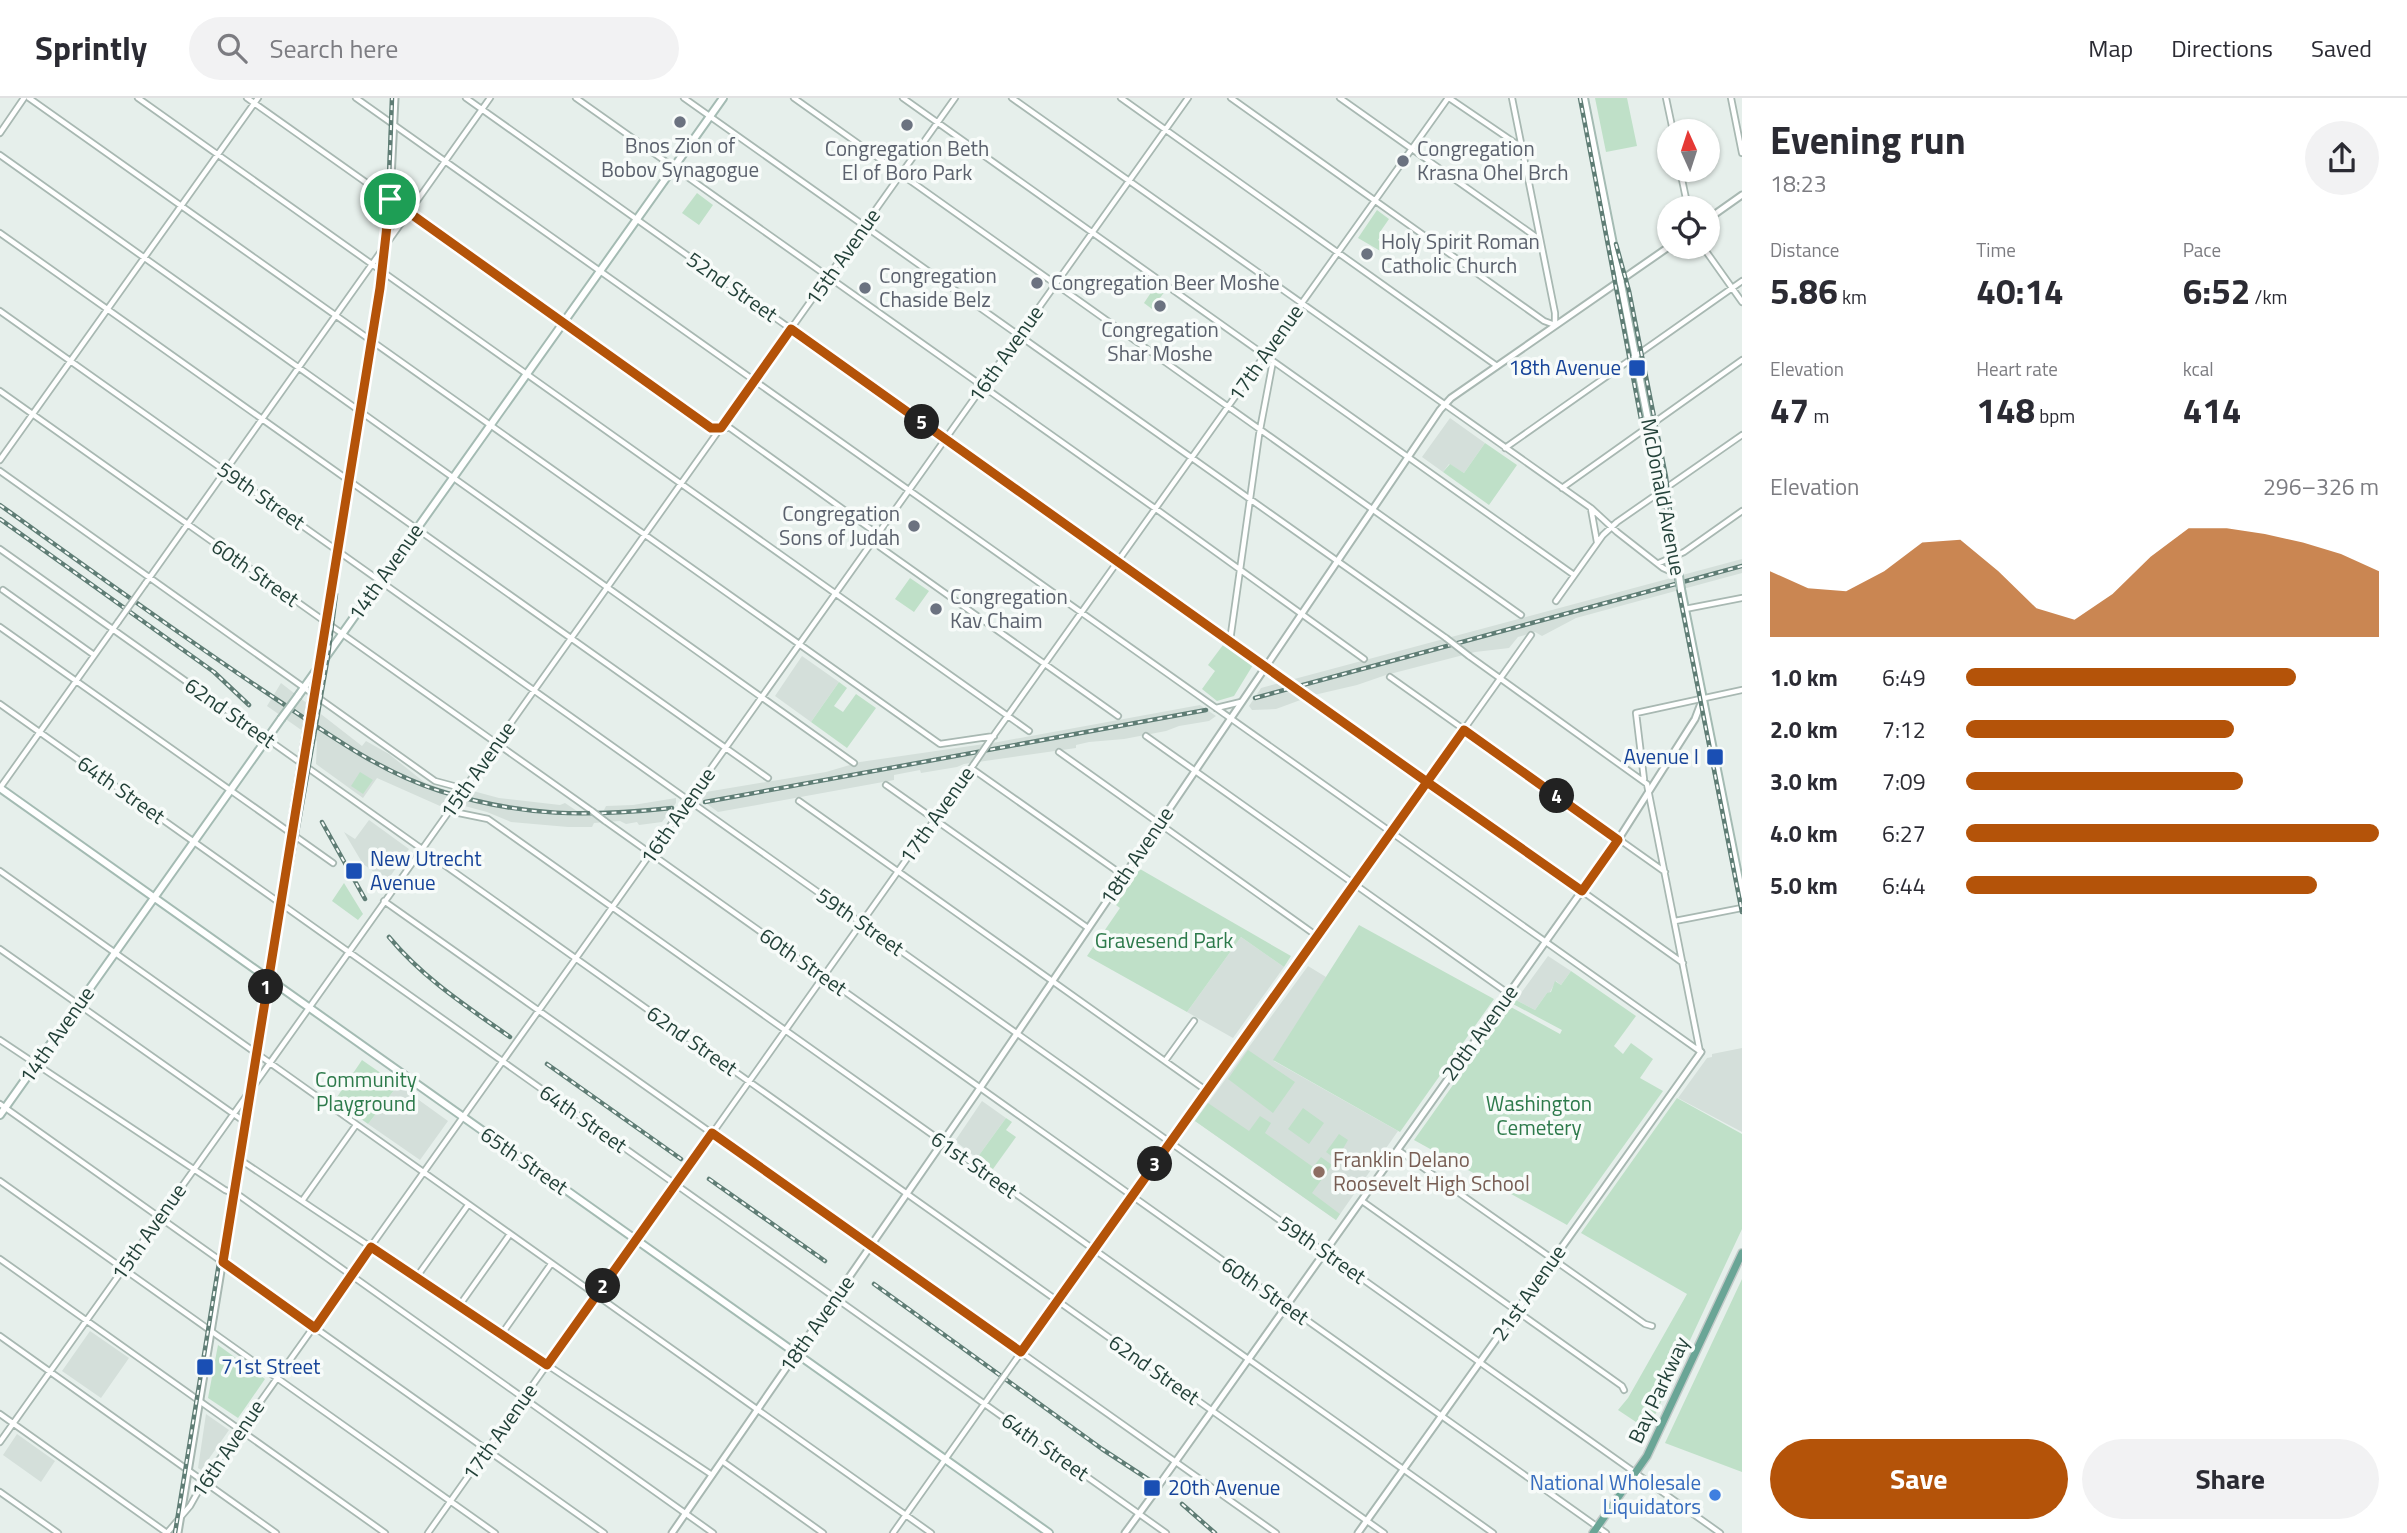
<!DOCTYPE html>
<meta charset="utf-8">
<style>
:root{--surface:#fff;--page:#f2f2f3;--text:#2b2b33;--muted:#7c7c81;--line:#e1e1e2;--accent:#b45309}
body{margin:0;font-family:"Titillium Web",sans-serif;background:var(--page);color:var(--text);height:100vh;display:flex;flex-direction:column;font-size:26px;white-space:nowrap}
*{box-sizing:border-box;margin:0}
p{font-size:23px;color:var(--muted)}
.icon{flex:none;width:38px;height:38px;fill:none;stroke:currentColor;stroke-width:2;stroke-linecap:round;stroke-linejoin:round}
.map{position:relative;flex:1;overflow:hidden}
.sheet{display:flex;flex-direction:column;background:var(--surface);width:665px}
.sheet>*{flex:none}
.needle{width:46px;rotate:357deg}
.buttons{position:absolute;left:1657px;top:21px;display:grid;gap:14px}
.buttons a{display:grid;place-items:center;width:63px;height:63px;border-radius:50%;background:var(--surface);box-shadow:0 2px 5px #0004;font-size:35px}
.pin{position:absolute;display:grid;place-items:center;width:60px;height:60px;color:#fff;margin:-30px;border:4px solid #fff;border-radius:50%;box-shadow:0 2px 7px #0007}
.km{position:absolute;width:35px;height:35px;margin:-18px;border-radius:50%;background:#222;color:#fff;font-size:19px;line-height:35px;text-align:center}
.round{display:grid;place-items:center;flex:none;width:74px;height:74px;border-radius:37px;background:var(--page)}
.headline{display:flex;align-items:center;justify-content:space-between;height:119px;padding:0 28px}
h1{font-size:38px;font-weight:700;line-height:52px}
.figures{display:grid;grid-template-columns:repeat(3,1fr);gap:10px;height:119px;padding:7px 28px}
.figures div{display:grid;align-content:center}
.figures b{font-size:35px;font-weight:700}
.figures small{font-size:19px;font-weight:400}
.figures p{font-size:19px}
.chart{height:196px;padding:14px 28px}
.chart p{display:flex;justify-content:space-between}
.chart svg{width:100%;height:126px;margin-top:7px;fill:var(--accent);opacity:.7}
.button{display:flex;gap:14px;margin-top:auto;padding:14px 28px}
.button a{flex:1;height:80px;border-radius:42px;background:var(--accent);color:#fff;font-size:28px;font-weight:700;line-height:80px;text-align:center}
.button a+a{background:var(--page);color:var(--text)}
ul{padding:0 28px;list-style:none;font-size:23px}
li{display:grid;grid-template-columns:112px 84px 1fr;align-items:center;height:52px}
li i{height:18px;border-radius:9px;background:var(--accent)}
header{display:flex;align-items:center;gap:42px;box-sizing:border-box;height:98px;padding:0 35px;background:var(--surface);border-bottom:2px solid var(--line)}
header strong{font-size:33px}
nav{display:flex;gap:38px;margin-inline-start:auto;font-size:24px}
.search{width:490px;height:63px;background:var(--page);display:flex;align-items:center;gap:18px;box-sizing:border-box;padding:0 24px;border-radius:38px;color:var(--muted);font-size:26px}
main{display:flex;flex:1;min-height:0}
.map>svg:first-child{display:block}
.built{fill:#d4dfda}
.green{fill:#bfe0c8}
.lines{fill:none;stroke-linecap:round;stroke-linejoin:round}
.minor-casing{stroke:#a8b8b2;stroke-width:8}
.tertiary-casing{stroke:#a8b8b2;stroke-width:9}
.secondary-casing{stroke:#a4bbb3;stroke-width:10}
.primary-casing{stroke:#c2cac8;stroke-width:10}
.minor{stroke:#fff;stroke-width:4.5}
.tertiary{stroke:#fff;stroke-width:5}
.secondary{stroke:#fff;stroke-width:6}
.primary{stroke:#6aa596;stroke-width:7}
.rail-casing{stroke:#5f7d75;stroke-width:4.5}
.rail{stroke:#f7fbf9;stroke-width:2;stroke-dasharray:5;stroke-linecap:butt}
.minor-bridge-casing{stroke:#a8b8b2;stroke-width:8;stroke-linecap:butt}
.tertiary-bridge-casing{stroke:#a8b8b2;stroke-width:9;stroke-linecap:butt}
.secondary-bridge-casing{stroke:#a4bbb3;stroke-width:10;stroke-linecap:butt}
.minor-bridge{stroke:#fff;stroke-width:4.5}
.tertiary-bridge{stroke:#fff;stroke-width:5}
.secondary-bridge{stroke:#fff;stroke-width:6}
.route-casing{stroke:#fff;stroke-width:14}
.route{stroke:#b45309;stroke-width:9}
.worship-dot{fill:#6b7280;stroke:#f7fbf9;stroke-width:2.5}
.transit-dot{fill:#1a4fb4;stroke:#f7fbf9;stroke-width:2.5}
.education-dot{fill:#8d6e63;stroke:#f7fbf9;stroke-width:2.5}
.shop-dot{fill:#3f7fe0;stroke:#f7fbf9;stroke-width:2.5}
.labels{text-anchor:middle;stroke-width:7;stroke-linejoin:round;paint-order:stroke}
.worship-label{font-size:21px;fill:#5b616d;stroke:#f7fbf9;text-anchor:start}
.street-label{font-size:21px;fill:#24423a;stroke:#f7fbf9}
.transit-label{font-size:21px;fill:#164399;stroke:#f7fbf9;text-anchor:start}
.park-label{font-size:21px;fill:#2d7a4b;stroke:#f7fbf9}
.education-label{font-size:21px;fill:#785e54;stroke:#f7fbf9;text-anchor:start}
.shop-label{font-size:21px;fill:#366cbe;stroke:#f7fbf9;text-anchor:end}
</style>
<header>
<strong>Sprintly</strong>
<div class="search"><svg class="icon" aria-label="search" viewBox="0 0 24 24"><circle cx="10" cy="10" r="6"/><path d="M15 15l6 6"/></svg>Search here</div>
<nav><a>Map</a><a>Directions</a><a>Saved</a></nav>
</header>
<main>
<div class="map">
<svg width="1742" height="1435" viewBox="0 0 1742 1435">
<rect width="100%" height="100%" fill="#e6efeb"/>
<path class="built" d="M 1450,320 L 1485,345 L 1464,375 L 1449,366 L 1443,374 L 1422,359 Z
M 1742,461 L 1742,475 L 1576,520 L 1542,538 L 1535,534 L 1518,539 L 1509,550 L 1475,554 L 1386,577 L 1357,587 L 1314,597 L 1276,611 L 1252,612 L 1249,608 L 1261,590 Z
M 802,558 L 839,584 L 811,624 L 775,598 Z
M 281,585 L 362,648 L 366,643 L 389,656 L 424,684 L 452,694 L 468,699 L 473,693 L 499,700 L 560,707 L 565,705 L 577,713 L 604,712 L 606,708 L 633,707 L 676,700 L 676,705 L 662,724 L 639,727 L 637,724 L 626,726 L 620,723 L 594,725 L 592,729 L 568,729 L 511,724 L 487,714 L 446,703 L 440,708 L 377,680 L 363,700 L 316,666 L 317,643 L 267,608 Z
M 1200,607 L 1216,618 L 1209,623 L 1179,628 L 1166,633 L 1124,641 L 1089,644 L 1076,647 L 1076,650 L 964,666 L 957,669 L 921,675 L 920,672 L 894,677 L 894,682 L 718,714 L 700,701 L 706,694 L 826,674 L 860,664 L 998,644 Z
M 369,722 L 409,751 L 387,783 L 363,766 L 344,734 L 355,741 Z
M 1241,839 L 1284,869 L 1233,940 L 1187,914 Z
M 1548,858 L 1571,873 L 1561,887 L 1556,883 L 1549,896 L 1547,895 L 1535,912 L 1516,902 Z
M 1308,868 L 1326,879 L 1274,963 L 1398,1033 L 1336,1122 L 1195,1023 Z
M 1742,950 L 1742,1034 L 1678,1000 L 1707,960 L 1712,959 L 1712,956 Z
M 398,987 L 448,1023 L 420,1062 L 368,1026 Z
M 982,1003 L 1006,1020 L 977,1060 L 955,1043 Z
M 90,1233 L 129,1260 L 101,1300 L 62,1273 Z
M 206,1316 L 229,1332 L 201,1372 L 198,1370 Z
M 17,1336 L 55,1363 L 41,1384 L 3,1357 Z"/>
<path class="green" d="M 1595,0 L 1627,0 L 1637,48 L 1606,54 Z
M 697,95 L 713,107 L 699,127 L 682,115 Z
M 1377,112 L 1389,121 L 1380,134 L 1382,136 L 1378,142 L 1387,148 L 1382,154 L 1358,140 Z
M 1156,187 L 1165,193 L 1152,211 L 1144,205 Z
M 1485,345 L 1517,367 L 1489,407 L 1443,374 L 1450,366 L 1464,375 Z
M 910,480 L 929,493 L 914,514 L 895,501 Z
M 1223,547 L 1253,567 L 1234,598 L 1217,603 L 1202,591 L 1215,573 L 1208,567 Z
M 839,584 L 847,590 L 834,608 L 843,614 L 856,596 L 876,610 L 847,650 L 811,624 Z
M 360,674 L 373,682 L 363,696 L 351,688 Z
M 1140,771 L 1291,858 L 1284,869 L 1241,839 L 1187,914 L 1087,858 L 1120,810 L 1116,807 Z
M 344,785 L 363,816 L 358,822 L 332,803 Z
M 1359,827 L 1494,901 L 1400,1034 L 1273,962 Z
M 1571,873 L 1636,918 L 1614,948 L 1623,956 L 1631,945 L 1653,961 L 1640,980 L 1663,993 L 1567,1127 L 1414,1042 L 1509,908 L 1560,936 L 1562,932 L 1513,906 L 1516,902 L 1535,912 L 1547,895 L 1551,894 L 1555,883 L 1561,887 Z
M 1248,952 L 1295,984 L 1273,1015 L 1228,981 Z
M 362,962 L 398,987 L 368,1026 L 335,1002 Z
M 1677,1000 L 1742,1036 L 1742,1131 L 1648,1332 L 1618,1312 L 1628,1300 L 1687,1196 L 1581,1135 Z
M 1208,1005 L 1249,1033 L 1260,1018 L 1271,1025 L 1265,1035 L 1313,1069 L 1321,1059 L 1332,1067 L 1312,1095 L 1340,1116 L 1336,1122 L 1195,1023 Z
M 1303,1010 L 1324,1025 L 1309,1046 L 1288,1031 Z
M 1006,1020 L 1012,1024 L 1006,1032 L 1016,1039 L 993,1071 L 977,1060 Z
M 1339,1036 L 1348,1042 L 1340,1056 L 1345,1060 L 1341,1065 L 1326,1054 Z
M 1742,1181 L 1742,1374 L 1665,1345 Z
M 218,1247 L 265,1281 L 238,1320 L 208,1300 Z"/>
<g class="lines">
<g class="minor-casing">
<path id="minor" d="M 29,0 L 940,646 L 994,638
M 138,0 L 1029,633
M 247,0 L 711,329 L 730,330 L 872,432 L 880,449 L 1118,618
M 356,0 L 1701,954
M 466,0 L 1286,583
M 576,0 L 1156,411 L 1364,561
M 684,0 L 1446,540
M 794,0 L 1521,517
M 903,0 L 1574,477
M 1012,0 L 1591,410 L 1617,434 L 1663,470 L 1672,474 L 1678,473
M 1121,0 L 1497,268
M 1231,0 L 1544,223 L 1555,227 L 1555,215 L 1512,0
M 1340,0 L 1539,141
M 1449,0 L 1521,49
M 1666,0 L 1673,33
M 1731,0 L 1742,55
M 0,35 L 24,0
M 0,57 L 854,665
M 1680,72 L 1688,110
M 0,135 L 768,680
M 1703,149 L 1742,204
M 0,213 L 1720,1435
M 0,293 L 592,713
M 1505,350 L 1742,183
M 0,362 L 258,0
M 0,373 L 435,683 L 465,691
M 1562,390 L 1742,262
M 1591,411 L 1597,444
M 0,451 L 1384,1435
M 1659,465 L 1684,454 L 1742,413
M 145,486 L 490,0
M 3,492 L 94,557
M 1556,503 L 1603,437 L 1617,424 L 1742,337
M 1685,511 L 1742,500
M 0,529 L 333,765
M 1230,543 L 1259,337 L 1273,263
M 1469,558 L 1647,686 L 1700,954
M 1390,579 L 1665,774
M 1311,600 L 1683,865
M 0,606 L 1166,1435
M 1216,610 L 1241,604
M 1146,638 L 1509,896
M 989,644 L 1448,0
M 1059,654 L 1317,838
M 971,670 L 1124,778
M 1644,681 L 1636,615 L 1742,592
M 886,687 L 1088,830
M 0,690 L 118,524
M 464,691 L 955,0
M 799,703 L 1207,993
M 449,713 L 488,721 L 512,738 L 1493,1435
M 605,723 L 1606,1435
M 0,773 L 931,1435
M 384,803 L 1276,1435
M 1675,823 L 1742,810
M 0,851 L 245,1024
M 0,942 L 225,1092 L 240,1098 L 713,1435
M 1165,963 L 1194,923
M 0,1006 L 604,1435
M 1398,1052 L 1645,1226 L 1652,1228
M 697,1057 L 974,666
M 239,1061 L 712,1377
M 0,1083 L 495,1435
M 302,1103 L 356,1027
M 1362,1103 L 1622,1288 L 1624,1292
M 0,1161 L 385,1435
M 416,1180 L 468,1107
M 459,1208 L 510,1136
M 501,1237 L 551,1166
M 0,1238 L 276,1435
M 1005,1277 L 1531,537
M 0,1316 L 167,1435
M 0,1344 L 450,712
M 722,1363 L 823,1435
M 0,1394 L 58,1435
M 167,1435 L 190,1408 L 204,1383 L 1188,0
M 428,1435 L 687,1069
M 893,1435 L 997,1288"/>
</g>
<g class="tertiary-casing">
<path id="tertiary" d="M 1708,121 L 1742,97
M 313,611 L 382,180 L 390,101 L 395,0
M 1159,1387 L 1618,742 L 1695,621 L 1703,600
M 178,1435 L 309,637
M 672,1435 L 980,990 L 1440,312 L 1451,300 L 1670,148
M 1125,1435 L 1152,1398
M 1358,1435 L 1701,954"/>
</g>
<g class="secondary-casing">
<path id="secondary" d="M 1584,0 L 1679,478
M 1681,491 L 1742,797
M 298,598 L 723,0
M 0,690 L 1049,1435
M 0,1017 L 281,621"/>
</g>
<g class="primary-casing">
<path id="primary" d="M 1593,1435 L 1647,1358 L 1742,1155"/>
</g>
<use href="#minor" class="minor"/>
<use href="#tertiary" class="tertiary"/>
<use href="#secondary" class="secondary"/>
<use href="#primary" class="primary"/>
<g class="rail-casing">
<path id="rail" d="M 1580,0 L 1645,342 L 1662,407 L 1742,814
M 1616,146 L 1629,193 L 1666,379 L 1670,413
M 0,407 C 92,473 184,540 279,603 C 330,637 380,674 440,693 C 524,719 586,719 672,710
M 0,421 L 214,574 L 249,607
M 1255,600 L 1742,468
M 705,704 L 1206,612
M 322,724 L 365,801
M 291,769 L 328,558 L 336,496
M 389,839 C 423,880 466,908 510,939
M 547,966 L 681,1061
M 709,1081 L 825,1163
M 874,1186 L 1102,1351 L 1151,1383
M 1182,1406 L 1215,1435
M 175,1435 L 280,791 C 301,635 331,481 356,326 C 366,269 377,211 384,153 C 389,103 390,51 392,0"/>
</g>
<use href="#rail" class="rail"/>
<g class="minor-bridge-casing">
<path id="minor-bridge" d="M 118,524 L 145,486
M 1446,540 L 1469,558
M 1286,583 L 1311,600
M 974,666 L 989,644
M 451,711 L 464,691
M 592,713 L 605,723
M 687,1069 L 697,1057
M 997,1288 L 1005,1277"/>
</g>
<g class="tertiary-bridge-casing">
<path id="tertiary-bridge" d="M 309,637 L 313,611
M 1152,1398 L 1159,1387"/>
</g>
<g class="secondary-bridge-casing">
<path id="secondary-bridge" d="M 1679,478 L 1681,491
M 281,621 L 298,598"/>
</g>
<use href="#minor-bridge" class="minor-bridge"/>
<use href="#tertiary-bridge" class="tertiary-bridge"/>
<use href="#secondary-bridge" class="secondary-bridge"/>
</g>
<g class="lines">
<g class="route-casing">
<path id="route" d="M 390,101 L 380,190 L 223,1164 L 315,1230 L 371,1149 L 547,1267 L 712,1035 L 1021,1254 L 1427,684 L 1582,793 L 1618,742 L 1464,632 L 1427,684 L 791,231 L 721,330 L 711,330 L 390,101"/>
</g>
<use href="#route" class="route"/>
</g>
<g class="worship-dot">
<circle cx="680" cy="24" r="7"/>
<circle cx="907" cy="27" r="7"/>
<circle cx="1403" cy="63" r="7"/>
<circle cx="1367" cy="156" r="7"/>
<circle cx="1037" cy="185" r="7"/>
<circle cx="865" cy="190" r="7"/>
<circle cx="1160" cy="208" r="7"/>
<circle cx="914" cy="428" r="7"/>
<circle cx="936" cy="511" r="7"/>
</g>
<g class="transit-dot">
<rect x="1628" y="261" width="18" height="18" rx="3.5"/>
<rect x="1706" y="650" width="18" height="18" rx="3.5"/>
<rect x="345" y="764" width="18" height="18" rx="3.5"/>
<rect x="196" y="1260" width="18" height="18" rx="3.5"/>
<rect x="1143" y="1381" width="18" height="18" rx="3.5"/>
</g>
<circle class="education-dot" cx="1319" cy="1074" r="7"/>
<circle class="shop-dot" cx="1715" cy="1397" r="7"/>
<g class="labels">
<g class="worship-label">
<text x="680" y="55" text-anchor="middle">Bnos Zion of<tspan x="680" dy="24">Bobov Synagogue</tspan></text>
<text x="907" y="58" text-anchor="middle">Congregation Beth<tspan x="907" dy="24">El of Boro Park</tspan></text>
<text x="1417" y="58">Congregation<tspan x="1417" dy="24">Krasna Ohel Brch</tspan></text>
<text x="1381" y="151">Holy Spirit Roman<tspan x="1381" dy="24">Catholic Church</tspan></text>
<text x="879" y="185">Congregation<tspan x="879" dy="24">Chaside Belz</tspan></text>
<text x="1051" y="192">Congregation Beer Moshe</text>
<text x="1160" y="239" text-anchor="middle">Congregation<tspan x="1160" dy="24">Shar Moshe</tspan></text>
<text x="900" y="423" text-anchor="end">Congregation<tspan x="900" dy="24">Sons of Judah</tspan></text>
<text x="950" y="506">Congregation<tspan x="950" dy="24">Kav Chaim</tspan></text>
</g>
<g class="street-label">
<text transform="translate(843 159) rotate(-55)" y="7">15th Avenue</text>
<text transform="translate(732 189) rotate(35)" y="7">52nd Street</text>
<text transform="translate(1266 255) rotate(-55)" y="7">17th Avenue</text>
<text transform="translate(1006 256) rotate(-55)" y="7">16th Avenue</text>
<text transform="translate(261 398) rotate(35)" y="7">59th Street</text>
<text transform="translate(1663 399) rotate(79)" y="7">McDonald Avenue</text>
<text transform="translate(386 474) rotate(-55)" y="7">14th Avenue</text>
<text transform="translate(255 475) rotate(35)" y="7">60th Street</text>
<text transform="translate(230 615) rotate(35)" y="7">62nd Street</text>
<text transform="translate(478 672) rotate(-55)" y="7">15th Avenue</text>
<text transform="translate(121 692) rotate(35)" y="7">64th Street</text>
<text transform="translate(937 717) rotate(-55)" y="7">17th Avenue</text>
<text transform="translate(678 718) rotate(-55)" y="7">16th Avenue</text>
<text transform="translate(1137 758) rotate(-56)" y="7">18th Avenue</text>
<text transform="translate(860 824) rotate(35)" y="7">59th Street</text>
<text transform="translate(803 864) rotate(35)" y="7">60th Street</text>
<text transform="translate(1480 935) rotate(-54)" y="7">20th Avenue</text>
<text transform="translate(57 937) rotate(-55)" y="7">14th Avenue</text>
<text transform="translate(692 943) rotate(35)" y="7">62nd Street</text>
<text transform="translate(583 1021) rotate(35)" y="7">64th Street</text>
<text transform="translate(524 1063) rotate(35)" y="7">65th Street</text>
<text transform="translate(974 1067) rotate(35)" y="7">61st Street</text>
<text transform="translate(149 1134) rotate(-55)" y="7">15th Avenue</text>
<text transform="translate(1322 1152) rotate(35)" y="7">59th Street</text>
<text transform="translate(1265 1193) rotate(35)" y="7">60th Street</text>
<text transform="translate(1529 1195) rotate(-55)" y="7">21st Avenue</text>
<text transform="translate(817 1226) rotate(-55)" y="7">18th Avenue</text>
<text transform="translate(1154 1272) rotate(35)" y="7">62nd Street</text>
<text transform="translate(1659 1292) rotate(-65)" y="7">Bay Parkway</text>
<text transform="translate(500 1334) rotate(-55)" y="7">17th Avenue</text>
<text transform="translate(1045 1349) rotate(35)" y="7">64th Street</text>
<text transform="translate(228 1351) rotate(-56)" y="7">16th Avenue</text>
</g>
<g class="transit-label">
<text x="1621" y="277" text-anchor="end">18th Avenue</text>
<text x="1699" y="666" text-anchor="end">Avenue I</text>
<text x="370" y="768">New Utrecht<tspan x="370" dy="24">Avenue</tspan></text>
<text x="221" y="1276">71st Street</text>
<text x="1168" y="1397">20th Avenue</text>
</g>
<g class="park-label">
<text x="1164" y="850">Gravesend Park</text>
<text x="366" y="989">Community<tspan x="366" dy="24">Playground</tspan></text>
<text x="1539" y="1013">Washington<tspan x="1539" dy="24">Cemetery</tspan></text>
</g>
<g class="education-label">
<text x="1333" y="1069">Franklin Delano<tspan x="1333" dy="24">Roosevelt High School</tspan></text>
</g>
<g class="shop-label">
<text x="1701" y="1392">National Wholesale<tspan x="1701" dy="24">Liquidators</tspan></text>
</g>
</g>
</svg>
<div class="buttons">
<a><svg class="needle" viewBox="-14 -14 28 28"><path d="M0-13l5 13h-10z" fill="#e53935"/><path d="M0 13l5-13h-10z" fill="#7c7c81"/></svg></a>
<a><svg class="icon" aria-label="locate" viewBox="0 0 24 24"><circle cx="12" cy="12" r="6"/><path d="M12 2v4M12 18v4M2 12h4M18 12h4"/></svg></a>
</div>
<div class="pin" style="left:390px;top:101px;background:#1e9e55"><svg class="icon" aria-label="arrive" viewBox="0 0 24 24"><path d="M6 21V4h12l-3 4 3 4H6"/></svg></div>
<b class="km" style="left:266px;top:889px">1</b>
<b class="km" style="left:603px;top:1188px">2</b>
<b class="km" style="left:1155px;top:1066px">3</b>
<b class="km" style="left:1557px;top:698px">4</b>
<b class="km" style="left:922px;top:324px">5</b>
</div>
<section class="sheet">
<div class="headline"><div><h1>Evening run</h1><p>18:23</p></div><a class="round"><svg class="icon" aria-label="share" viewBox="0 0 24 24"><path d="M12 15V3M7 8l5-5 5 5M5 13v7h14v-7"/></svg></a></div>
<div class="figures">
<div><p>Distance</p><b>5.86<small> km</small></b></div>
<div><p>Time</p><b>40:14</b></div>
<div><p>Pace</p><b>6:52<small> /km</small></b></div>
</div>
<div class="figures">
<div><p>Elevation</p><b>47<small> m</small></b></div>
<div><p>Heart rate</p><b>148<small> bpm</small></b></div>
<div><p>kcal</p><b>414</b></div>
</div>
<div class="chart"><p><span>Elevation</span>296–326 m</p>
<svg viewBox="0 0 160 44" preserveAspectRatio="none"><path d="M0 44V21L10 27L20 28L30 21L40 11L50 10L60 21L70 34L80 38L90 29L100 16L110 6L120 6L130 8L140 11L150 15L160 21V44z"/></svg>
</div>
<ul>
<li><b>1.0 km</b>6:49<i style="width:80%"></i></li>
<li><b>2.0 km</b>7:12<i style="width:65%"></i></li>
<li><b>3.0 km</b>7:09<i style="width:67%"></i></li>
<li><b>4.0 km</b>6:27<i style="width:100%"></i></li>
<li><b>5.0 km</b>6:44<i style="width:85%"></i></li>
</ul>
<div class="button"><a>Save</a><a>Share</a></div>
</section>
</main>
